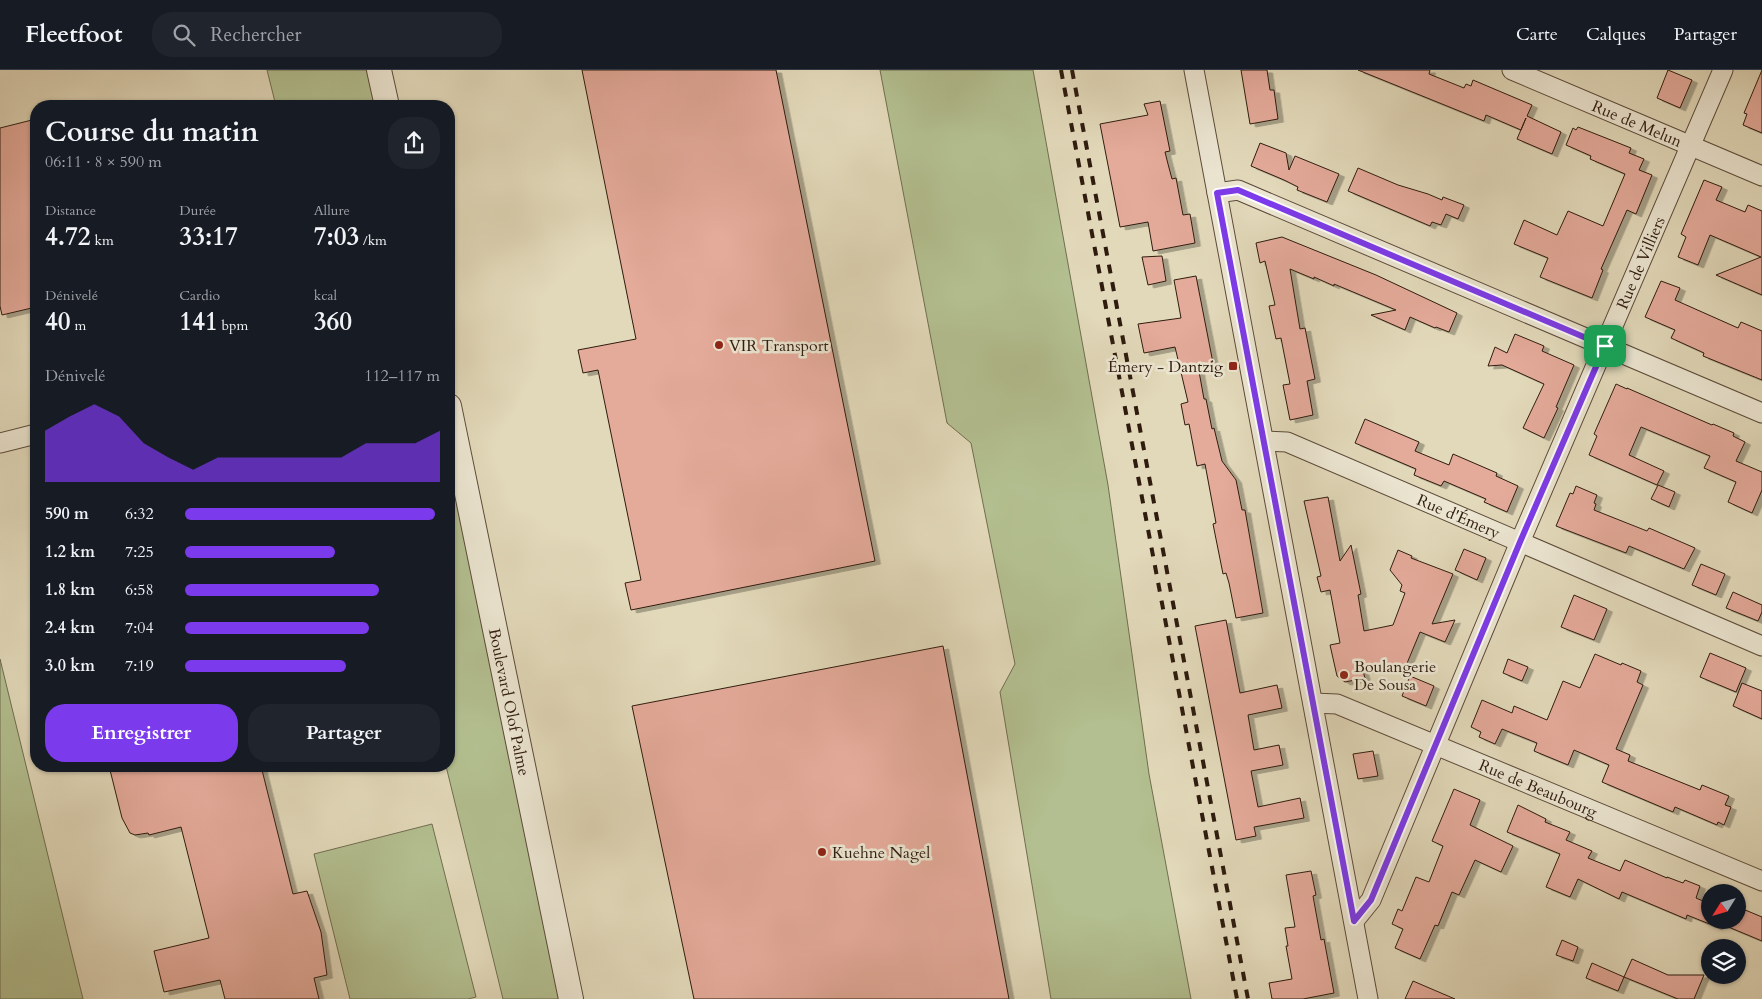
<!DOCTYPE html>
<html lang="fr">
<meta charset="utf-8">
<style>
:root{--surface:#171b24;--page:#20242c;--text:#f1f3f6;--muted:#9ea1a6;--line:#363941;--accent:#7c3aed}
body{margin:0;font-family:Cardo,serif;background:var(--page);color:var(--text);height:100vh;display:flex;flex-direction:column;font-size:19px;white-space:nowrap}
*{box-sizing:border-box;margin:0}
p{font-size:16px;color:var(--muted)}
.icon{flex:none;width:28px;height:28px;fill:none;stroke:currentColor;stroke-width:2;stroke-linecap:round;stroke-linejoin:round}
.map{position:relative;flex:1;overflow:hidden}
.side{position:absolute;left:30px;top:30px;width:425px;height:672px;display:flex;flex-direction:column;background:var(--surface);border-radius:20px;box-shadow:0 1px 4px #0004}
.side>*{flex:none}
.needle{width:32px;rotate:233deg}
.tools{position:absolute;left:1701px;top:814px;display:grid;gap:10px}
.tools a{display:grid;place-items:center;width:45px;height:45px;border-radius:50%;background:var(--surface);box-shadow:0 1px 4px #0004;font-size:25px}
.pin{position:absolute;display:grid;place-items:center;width:42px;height:42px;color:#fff;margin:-21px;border-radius:10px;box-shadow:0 2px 8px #0006}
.round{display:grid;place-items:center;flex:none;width:52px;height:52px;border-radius:20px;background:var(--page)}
.head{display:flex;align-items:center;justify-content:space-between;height:85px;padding:0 15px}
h1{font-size:28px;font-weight:700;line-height:38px}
.metrics{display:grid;grid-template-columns:repeat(3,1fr);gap:8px;height:85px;padding:5px 15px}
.metrics div{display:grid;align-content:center}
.metrics b{font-size:25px;font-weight:700}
.metrics small{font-size:14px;font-weight:400}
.metrics p{font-size:14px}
.chart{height:140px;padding:10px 15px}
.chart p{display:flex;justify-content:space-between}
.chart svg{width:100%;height:90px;margin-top:5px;fill:var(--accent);opacity:.7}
.button{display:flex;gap:10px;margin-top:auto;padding:10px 15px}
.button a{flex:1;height:58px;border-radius:20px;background:var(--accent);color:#fff;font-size:20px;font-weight:700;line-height:58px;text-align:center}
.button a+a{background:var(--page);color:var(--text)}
ul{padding:0 15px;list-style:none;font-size:16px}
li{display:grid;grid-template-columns:80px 60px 1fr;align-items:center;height:38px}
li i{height:12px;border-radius:6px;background:var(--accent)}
header{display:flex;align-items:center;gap:30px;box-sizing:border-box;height:70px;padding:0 25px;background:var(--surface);border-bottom:1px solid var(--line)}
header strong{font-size:24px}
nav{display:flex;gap:28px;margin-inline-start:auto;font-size:18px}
.search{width:350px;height:45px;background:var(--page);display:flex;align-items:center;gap:12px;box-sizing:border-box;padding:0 18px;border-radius:20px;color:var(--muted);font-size:19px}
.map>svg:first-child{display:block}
.green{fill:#b3bf90;stroke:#716e50}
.building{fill:#e4aa9a;stroke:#2f1c0f;filter:url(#shadow)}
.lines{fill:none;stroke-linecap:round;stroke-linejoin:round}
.minor-casing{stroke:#5c4b3a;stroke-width:21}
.tertiary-casing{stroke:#5c4b3a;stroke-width:26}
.minor{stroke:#ece6d2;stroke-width:19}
.tertiary{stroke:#ece6d2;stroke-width:24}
.rail{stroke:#2f1c0f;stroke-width:4;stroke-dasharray:9 9;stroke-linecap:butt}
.route-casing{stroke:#fff;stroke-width:10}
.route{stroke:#7c3aed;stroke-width:6}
.poi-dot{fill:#8f2418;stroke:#ece6d2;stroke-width:2}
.labels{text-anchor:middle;stroke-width:5;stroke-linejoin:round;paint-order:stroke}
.street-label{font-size:16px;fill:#2f1c0f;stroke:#ece6d2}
.poi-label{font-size:16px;fill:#2f1c0f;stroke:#ece6d2;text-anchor:start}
</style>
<header>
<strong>Fleetfoot</strong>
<div class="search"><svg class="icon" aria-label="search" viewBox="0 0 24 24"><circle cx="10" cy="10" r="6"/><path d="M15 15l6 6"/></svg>Rechercher</div>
<nav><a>Carte</a><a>Calques</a><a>Partager</a></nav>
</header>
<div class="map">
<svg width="1762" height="929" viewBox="0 0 1762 929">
<defs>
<filter id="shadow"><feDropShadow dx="5.5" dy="3" stdDeviation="0" flood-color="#0004"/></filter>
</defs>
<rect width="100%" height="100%" fill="#e2d9ba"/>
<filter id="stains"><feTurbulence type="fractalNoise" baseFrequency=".004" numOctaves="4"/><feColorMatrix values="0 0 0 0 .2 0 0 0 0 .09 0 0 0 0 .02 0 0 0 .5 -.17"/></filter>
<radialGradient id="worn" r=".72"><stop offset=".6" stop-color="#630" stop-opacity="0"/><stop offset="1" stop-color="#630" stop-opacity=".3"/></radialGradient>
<path class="green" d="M 267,0 L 369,0 L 376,36 L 276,36 Z
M 880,0 L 1033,0 L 1108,415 L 1149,704 L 1191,929 L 1051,929 L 1000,622 L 1015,594 L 971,373 L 947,353 Z
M 449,392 L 559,929 L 503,929 L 446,696 L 449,696 Z
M 0,589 L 83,929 L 0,929 Z
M 432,754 L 476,927 L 468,929 L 350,929 L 314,784 Z"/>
<path class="building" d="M 582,0 L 776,0 L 875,491 L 631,540 L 625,513 L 641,510 L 598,300 L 583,303 L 578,280 L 636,269 Z
M 1241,0 L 1267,0 L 1270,20 L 1274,20 L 1278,49 L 1250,54 Z
M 1358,0 L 1430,0 L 1429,4 L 1464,18 L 1466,14 L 1471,16 L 1473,10 L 1532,35 L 1527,46 L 1561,62 L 1552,84 L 1517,69 L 1526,48 L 1521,60 L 1486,45 L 1484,51 Z
M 1668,0 L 1692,10 L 1680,38 L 1657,28 Z
M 1762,0 L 1762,63 L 1743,55 L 1747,44 L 1744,43 Z
M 1160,31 L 1170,81 L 1165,82 L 1168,94 L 1172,109 L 1176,108 L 1183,145 L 1190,144 L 1195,173 L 1153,181 L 1148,152 L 1120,157 L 1100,54 L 1148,45 L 1144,34 Z
M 36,49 L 36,237 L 2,245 L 0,236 L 0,58 Z
M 1578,57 L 1631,78 L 1629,83 L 1644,89 L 1639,100 L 1652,105 L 1636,144 L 1627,140 L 1601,199 L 1603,200 L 1592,228 L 1540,207 L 1548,188 L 1514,174 L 1524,150 L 1557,165 L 1568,141 L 1603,156 L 1625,104 L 1590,89 L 1591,86 L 1566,75 L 1573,58 L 1576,60 Z
M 1260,73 L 1286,83 L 1289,100 L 1295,86 L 1339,104 L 1327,132 L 1297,120 L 1298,117 L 1284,110 L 1251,96 Z
M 1358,98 L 1398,115 L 1428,124 L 1442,130 L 1443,127 L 1464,135 L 1458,149 L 1446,144 L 1441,155 L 1432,152 L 1430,156 L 1348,121 Z
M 1704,110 L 1722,117 L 1716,130 L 1745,142 L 1748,135 L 1762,141 L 1762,225 L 1716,205 L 1761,187 L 1710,165 L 1698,195 L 1678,187 L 1686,167 L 1681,164 Z
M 1282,167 L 1376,205 L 1457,243 L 1449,262 L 1436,257 L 1435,258 L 1410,247 L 1405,260 L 1371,245 L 1396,240 L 1334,214 L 1334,216 L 1314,207 L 1314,209 L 1290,199 L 1300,259 L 1305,258 L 1315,309 L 1307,311 L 1313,345 L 1290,350 L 1283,315 L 1290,314 L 1281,268 L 1276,269 L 1269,236 L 1275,235 L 1265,191 L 1260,193 L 1256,173 Z
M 1162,186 L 1166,211 L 1148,215 L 1142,187 Z
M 1196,206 L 1213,293 L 1198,296 L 1204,329 L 1206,329 L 1212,359 L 1214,358 L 1222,391 L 1236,410 L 1242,440 L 1245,440 L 1263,543 L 1236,548 L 1229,513 L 1226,503 L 1223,504 L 1213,454 L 1216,453 L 1205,394 L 1197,396 L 1189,354 L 1185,355 L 1181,334 L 1188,332 L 1175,277 L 1144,283 L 1138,254 L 1181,248 L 1174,210 Z
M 1661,211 L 1680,218 L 1675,230 L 1738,258 L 1741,252 L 1762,261 L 1762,310 L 1703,286 L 1704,283 L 1671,268 L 1675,260 L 1645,247 Z
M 1515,264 L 1544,276 L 1542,281 L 1574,295 L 1556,337 L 1558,338 L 1544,368 L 1523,358 L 1544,314 L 1502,295 L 1488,296 L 1495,277 L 1507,283 Z
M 1616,314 L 1627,319 L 1627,318 L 1712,355 L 1713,354 L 1734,363 L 1733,366 L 1745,372 L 1736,391 L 1762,402 L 1762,420 L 1752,443 L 1728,432 L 1736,412 L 1704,398 L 1710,386 L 1641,357 L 1629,385 L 1664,401 L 1657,415 L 1589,385 L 1597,366 L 1594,364 Z
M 1365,349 L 1419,372 L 1415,381 L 1449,395 L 1453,384 L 1497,403 L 1496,406 L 1518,416 L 1507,442 L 1484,432 L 1486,429 L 1444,411 L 1441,416 L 1414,405 L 1416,399 L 1355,373 Z
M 1658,415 L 1675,422 L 1669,437 L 1651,429 Z
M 1576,416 L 1597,425 L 1594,433 L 1596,434 L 1594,440 L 1647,461 L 1649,458 L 1695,478 L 1684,499 L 1629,476 L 1626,483 L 1556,456 L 1570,423 L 1573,424 Z
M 1328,427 L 1340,491 L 1351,475 L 1361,524 L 1358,525 L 1364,561 L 1393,555 L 1405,523 L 1400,521 L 1402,515 L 1390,500 L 1398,480 L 1412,486 L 1411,488 L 1453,504 L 1432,554 L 1455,550 L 1445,572 L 1420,562 L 1403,603 L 1386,596 L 1363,601 L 1365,608 L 1345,612 L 1337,606 L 1330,575 L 1340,573 L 1330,520 L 1321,522 L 1317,507 L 1321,506 L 1304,431 Z
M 1464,479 L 1486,488 L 1477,510 L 1455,500 Z
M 1701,494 L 1725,504 L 1716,525 L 1692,515 Z
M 1733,522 L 1762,535 L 1762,542 L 1758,551 L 1726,538 Z
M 1574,525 L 1607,539 L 1594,570 L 1561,557 Z
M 1226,550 L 1240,623 L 1277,615 L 1282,638 L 1248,645 L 1254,680 L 1279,675 L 1283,695 L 1251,701 L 1258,737 L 1300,728 L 1304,748 L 1254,757 L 1256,766 L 1236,770 L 1195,556 Z
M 943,576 L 1009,929 L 694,929 L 632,636 Z
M 1710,583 L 1746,598 L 1736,622 L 1700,607 Z
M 1595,584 L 1621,595 L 1622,593 L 1641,601 L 1637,612 L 1643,615 L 1616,679 L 1630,685 L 1628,691 L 1700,720 L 1702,715 L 1729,726 L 1725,735 L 1731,737 L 1724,755 L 1718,752 L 1717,755 L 1675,737 L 1673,742 L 1602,712 L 1609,695 L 1574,680 L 1568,695 L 1534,681 L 1537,673 L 1502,659 L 1495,674 L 1479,667 L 1481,662 L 1471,657 L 1482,630 L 1512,643 L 1514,636 L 1547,650 L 1563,611 L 1580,618 Z
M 1508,589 L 1528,597 L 1522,611 L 1503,603 Z
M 1410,606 L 1434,616 L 1426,636 L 1402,626 Z
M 1742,613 L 1762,621 L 1762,649 L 1733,636 Z
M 1373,681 L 1378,706 L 1358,709 L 1353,684 Z
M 109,696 L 261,696 L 293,824 L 307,821 L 321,862 L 327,905 L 314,908 L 319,929 L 225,929 L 220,910 L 164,922 L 154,881 L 209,868 L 181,757 L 149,765 L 148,763 L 135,765 L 130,763 L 122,748 Z
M 1454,719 L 1480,730 L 1470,755 L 1513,776 L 1501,802 L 1475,790 L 1459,825 L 1452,822 L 1438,856 L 1435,855 L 1420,889 L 1395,878 L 1403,859 L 1392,854 L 1398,839 L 1402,841 L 1416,807 L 1429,812 L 1443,776 L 1432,771 Z
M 1518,735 L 1546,749 L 1545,752 L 1570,762 L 1566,770 L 1592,781 L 1588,788 L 1620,801 L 1625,790 L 1667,808 L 1667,807 L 1683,813 L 1685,810 L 1700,816 L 1696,828 L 1710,834 L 1710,850 L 1738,850 L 1738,837 L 1762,847 L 1762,871 L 1719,853 L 1717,857 L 1687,845 L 1686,849 L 1622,822 L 1619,829 L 1578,809 L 1570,827 L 1546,817 L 1560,784 L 1507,762 Z
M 1311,801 L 1316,825 L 1313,826 L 1321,870 L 1324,869 L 1334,923 L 1303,929 L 1272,929 L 1269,913 L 1292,909 L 1286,876 L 1288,876 L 1285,858 L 1295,857 L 1286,805 Z
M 1562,870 L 1578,877 L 1573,891 L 1556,885 Z
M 1632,889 L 1668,905 L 1704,905 L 1694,929 L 1678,929 L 1624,907 Z
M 1592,893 L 1624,907 L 1618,921 L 1586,908 Z
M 1413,911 L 1455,929 L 1405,929 Z"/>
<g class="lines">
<g class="minor-casing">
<g id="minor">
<path d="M 1194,0 L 1368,929"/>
<path id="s1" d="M 1512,0 L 1762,106"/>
<path d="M 1217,123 L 1238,120 L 1762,343"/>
<path id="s2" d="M 1264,371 L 1287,372 L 1762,576"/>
<path d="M 0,373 L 36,364"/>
<path id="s3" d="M 1313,633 L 1337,634 L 1762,811"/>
<path id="s4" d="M 1354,851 L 1371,830 L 1520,472 L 1723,0"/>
</g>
</g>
<g class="tertiary-casing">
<g id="tertiary">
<path d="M 379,0 L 387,36"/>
<path id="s5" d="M 449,336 L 571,929"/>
</g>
</g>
<use href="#minor" class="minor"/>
<use href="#tertiary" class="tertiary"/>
<path class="rail" d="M 1061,0 L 1237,929
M 1072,0 L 1248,929"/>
</g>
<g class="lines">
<g class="route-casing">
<path id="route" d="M 1238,120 L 1605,276 L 1520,472 L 1371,830 L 1354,851 L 1217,123 Z"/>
</g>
<use href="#route" class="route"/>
</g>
<g class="poi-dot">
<circle cx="719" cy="275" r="5"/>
<rect x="1228" y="291" width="10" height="10" rx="2.5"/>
<circle cx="1344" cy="605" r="5"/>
<circle cx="822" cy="782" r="5"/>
</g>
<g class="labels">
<g class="street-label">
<text dy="6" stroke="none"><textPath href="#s1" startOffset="136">Rue de Melun</textPath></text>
<text dy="6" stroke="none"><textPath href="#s4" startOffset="719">Rue de Villiers</textPath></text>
<text dy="6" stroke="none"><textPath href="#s2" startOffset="210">Rue d'Émery</textPath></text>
<text dy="6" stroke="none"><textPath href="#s5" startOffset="302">Boulevard Olof Palme</textPath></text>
<text dy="6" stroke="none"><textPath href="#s3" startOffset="242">Rue de Beaubourg</textPath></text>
</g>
<g class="poi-label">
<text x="729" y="281">VIR Transport</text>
<text x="1223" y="302" text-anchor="end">Émery - Dantzig</text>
<text x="1354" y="602">Boulangerie<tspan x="1354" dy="18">De Sousa</tspan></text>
<text x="832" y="788">Kuehne Nagel</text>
</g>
</g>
<rect width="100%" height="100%" filter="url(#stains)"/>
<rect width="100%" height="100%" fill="url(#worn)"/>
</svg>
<div class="tools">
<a><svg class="needle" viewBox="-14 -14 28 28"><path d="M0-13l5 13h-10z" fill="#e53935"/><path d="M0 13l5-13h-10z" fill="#9ea1a6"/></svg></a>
<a><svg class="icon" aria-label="layers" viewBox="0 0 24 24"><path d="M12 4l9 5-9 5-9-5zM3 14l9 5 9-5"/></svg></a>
</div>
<div class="pin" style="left:1605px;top:276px;background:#1e9e55"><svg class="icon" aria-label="arrive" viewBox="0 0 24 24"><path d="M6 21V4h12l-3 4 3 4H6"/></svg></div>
<section class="side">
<div class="head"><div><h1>Course du matin</h1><p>06:11 · 8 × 590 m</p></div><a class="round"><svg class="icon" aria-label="share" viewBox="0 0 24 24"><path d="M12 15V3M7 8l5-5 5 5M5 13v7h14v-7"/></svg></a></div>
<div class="metrics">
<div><p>Distance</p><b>4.72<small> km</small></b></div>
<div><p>Durée</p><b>33:17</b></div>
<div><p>Allure</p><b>7:03<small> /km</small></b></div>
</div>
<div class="metrics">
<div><p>Dénivelé</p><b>40<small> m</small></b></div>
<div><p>Cardio</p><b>141<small> bpm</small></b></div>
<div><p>kcal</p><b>360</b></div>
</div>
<div class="chart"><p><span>Dénivelé</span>112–117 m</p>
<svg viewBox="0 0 160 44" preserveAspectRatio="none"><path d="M0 44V19L10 12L20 6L30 12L40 25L50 32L60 38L70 32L80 32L90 32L100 32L110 32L120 32L130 25L140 25L150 25L160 19V44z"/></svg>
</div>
<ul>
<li><b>590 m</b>6:32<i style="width:98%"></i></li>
<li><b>1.2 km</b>7:25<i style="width:59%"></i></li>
<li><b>1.8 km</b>6:58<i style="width:76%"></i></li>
<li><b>2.4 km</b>7:04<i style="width:72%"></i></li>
<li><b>3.0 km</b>7:19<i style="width:63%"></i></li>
</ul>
<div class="button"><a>Enregistrer</a><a>Partager</a></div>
</section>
</div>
